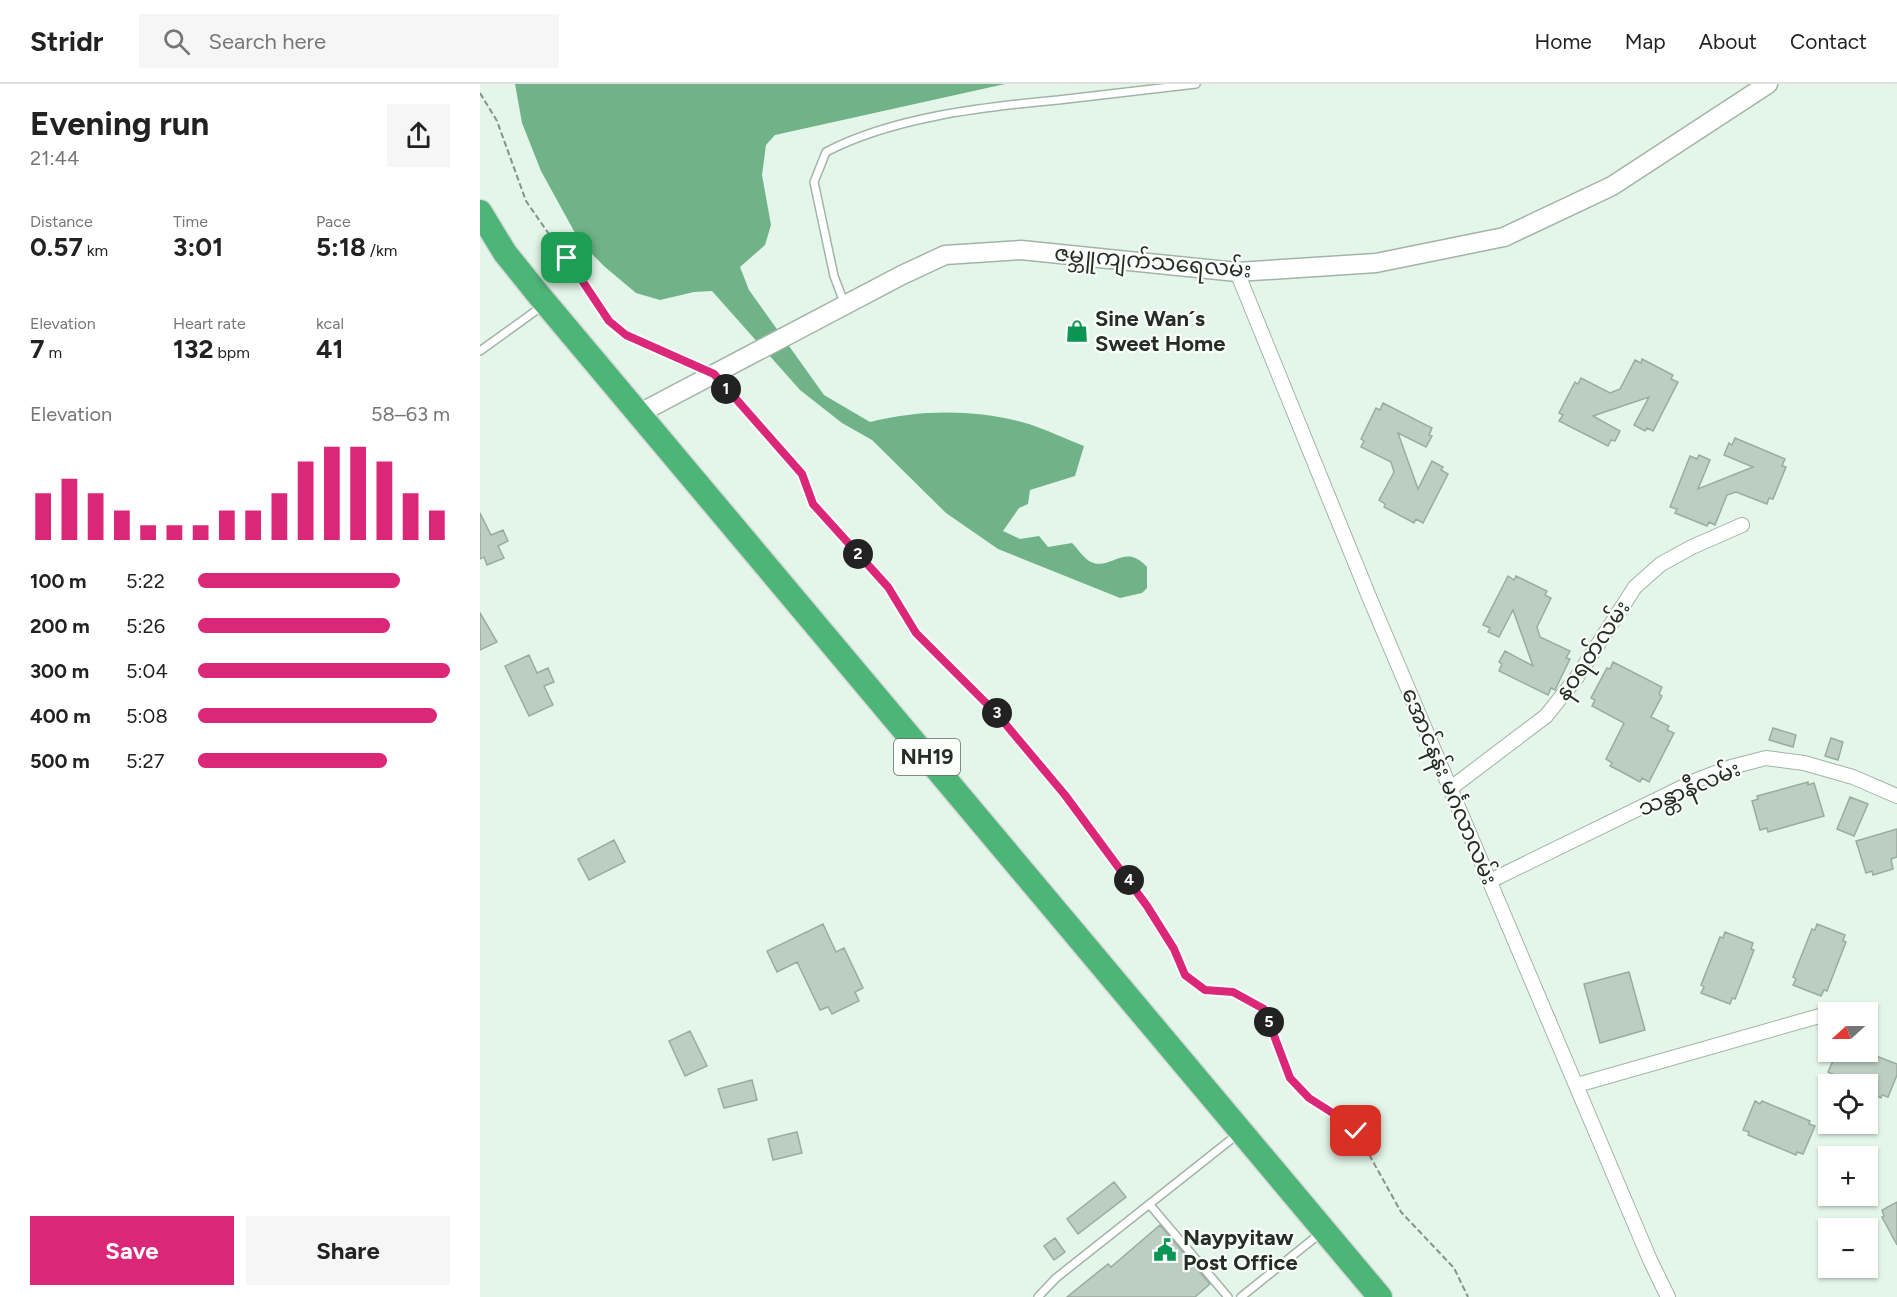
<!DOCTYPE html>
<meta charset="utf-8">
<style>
:root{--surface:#fff;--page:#f6f6f6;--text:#222;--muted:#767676;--line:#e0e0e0;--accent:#db2777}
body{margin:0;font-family:Figtree,"Noto Sans Myanmar",sans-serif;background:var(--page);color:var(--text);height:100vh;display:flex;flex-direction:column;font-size:22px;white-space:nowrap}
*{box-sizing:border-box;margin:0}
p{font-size:20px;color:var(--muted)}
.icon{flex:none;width:33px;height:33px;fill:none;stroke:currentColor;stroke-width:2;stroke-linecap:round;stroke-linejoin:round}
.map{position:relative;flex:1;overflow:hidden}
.panel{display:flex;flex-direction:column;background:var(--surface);width:480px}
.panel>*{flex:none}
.needle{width:39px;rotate:249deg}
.buttons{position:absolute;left:1338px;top:918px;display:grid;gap:12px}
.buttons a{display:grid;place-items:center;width:60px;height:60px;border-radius:0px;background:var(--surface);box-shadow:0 2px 4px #0004;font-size:30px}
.pin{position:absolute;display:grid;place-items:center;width:51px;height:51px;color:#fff;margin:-26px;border-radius:12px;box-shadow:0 3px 9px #0006}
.km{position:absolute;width:30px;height:30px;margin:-15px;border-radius:50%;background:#222;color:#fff;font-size:16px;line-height:30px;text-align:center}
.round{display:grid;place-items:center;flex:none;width:63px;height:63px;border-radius:0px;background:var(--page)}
.head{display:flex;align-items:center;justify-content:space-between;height:102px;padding:0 30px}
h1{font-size:33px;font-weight:700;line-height:45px}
.metrics{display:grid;grid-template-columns:repeat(3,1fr);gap:9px;height:102px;padding:6px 30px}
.metrics div{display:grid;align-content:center}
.metrics b{font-size:26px;font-weight:700}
.metrics small{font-size:16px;font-weight:400}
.metrics p{font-size:16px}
.chart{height:168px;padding:12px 30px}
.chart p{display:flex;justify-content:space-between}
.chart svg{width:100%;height:108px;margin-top:6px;stroke:var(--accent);stroke-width:6}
.primary-button{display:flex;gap:12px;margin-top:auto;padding:12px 30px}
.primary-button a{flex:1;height:69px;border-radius:0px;background:var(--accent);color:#fff;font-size:24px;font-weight:700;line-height:69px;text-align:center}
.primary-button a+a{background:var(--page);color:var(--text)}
ul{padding:0 30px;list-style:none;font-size:20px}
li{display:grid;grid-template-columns:96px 72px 1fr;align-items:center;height:45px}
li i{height:15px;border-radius:8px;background:var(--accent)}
header{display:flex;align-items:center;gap:36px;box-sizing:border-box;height:84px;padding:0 30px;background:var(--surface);border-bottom:2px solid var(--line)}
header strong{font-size:28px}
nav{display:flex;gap:33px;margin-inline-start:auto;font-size:21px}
.search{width:420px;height:54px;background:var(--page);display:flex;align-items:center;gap:15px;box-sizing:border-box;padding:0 21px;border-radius:0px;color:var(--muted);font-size:22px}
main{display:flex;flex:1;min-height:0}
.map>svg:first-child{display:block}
.water{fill:#70b388}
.building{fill:#bccdc1;stroke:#9bab9f;stroke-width:1.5}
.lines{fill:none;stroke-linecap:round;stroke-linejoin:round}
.lane-casing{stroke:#a2b3a7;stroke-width:10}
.street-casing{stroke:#a2b3a7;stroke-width:16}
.secondary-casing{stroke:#a2b3a7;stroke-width:21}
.highway-casing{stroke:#d8d9d8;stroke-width:27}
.path{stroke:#859189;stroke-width:2;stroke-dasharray:6 3;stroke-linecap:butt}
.lane{stroke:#fff;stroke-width:7}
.street{stroke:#fff;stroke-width:14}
.secondary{stroke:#fff;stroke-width:18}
.highway{stroke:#4eb578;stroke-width:24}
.route-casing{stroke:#fff;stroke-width:12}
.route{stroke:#db2777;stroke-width:8}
.labels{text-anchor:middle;stroke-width:4.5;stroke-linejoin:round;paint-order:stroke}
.shield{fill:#fbfffc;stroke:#666b68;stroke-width:1.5}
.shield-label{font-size:21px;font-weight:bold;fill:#262c28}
.street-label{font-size:22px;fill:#262c28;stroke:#fbfffc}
.poi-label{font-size:22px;font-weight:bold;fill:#262c28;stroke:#fbfffc;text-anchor:start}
</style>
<header>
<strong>Stridr</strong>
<div class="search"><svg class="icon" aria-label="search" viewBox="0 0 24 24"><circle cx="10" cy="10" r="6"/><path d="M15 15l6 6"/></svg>Search here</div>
<nav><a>Home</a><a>Map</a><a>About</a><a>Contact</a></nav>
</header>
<main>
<section class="panel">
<div class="head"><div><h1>Evening run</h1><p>21:44</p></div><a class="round"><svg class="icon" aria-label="share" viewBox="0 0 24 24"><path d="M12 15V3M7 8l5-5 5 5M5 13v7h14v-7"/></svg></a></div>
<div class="metrics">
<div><p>Distance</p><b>0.57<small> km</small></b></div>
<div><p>Time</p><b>3:01</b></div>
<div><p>Pace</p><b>5:18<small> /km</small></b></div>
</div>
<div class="metrics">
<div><p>Elevation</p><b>7<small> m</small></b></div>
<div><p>Heart rate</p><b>132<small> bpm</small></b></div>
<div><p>kcal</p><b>41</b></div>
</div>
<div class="chart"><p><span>Elevation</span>58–63 m</p>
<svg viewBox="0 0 160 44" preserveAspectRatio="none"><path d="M5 44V25M15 44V19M25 44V25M35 44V32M45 44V38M55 44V38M65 44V38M75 44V32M85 44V32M95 44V25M105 44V12M115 44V6M125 44V6M135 44V12M145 44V25M155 44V32"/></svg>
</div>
<ul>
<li><b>100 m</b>5:22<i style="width:80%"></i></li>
<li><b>200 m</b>5:26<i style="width:76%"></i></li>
<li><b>300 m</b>5:04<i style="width:100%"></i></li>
<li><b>400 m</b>5:08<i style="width:95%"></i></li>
<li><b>500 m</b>5:27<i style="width:75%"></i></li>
</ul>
<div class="primary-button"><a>Save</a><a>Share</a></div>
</section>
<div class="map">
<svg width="1417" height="1213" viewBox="0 0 1417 1213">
<rect width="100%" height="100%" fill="#e4f6e9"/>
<path class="water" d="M 35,0 L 525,0 L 295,51 L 286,61 L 282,91 L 291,141 L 285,161 L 260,183 L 269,206 L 344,311 L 390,338 C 441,325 498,325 549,340 C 567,346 586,355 604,362 L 595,392 L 550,406 L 548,420 L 539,424 L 523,447 L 540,455 L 559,452 L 568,463 L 592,459 C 597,464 603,473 609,477 C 630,489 644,457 667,483 L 667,504 L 662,509 L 640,514 L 518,465 L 466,429 L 392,356 L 362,339 L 320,306 L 232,207 L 214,208 L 180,216 L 156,209 L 125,183 L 100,158 L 61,87 L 42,39 Z"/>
<path class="building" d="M 1162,275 L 1193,291 L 1191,295 L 1198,298 L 1173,347 L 1167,344 L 1165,347 L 1154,341 L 1169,313 L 1113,332 L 1140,347 L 1135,357 L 1131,356 L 1128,362 L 1079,337 L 1083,331 L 1079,329 L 1095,298 L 1098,300 L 1101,294 L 1130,309 L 1140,305 L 1155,276 L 1161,279 Z
M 903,319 L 952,344 L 949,351 L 952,352 L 946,363 L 918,349 L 938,405 L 952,377 L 963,383 L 961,386 L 968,390 L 943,439 L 936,435 L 934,439 L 904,423 L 905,420 L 899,416 L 914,388 L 911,378 L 881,363 L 884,357 L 881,355 L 896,324 L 900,326 Z
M 1255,354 L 1305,375 L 1302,382 L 1306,383 L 1293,415 L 1289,414 L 1287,420 L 1256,408 L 1247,411 L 1235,441 L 1229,438 L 1227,442 L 1195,429 L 1197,425 L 1190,423 L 1210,372 L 1217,375 L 1219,371 L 1230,376 L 1218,405 L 1273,383 L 1244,371 L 1249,359 L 1252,361 Z
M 0,429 L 11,451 L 23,446 L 28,457 L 18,462 L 24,474 L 7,481 L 4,473 L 0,475 Z
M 1028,492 L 1034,496 L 1036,492 L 1067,507 L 1065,511 L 1071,514 L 1057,543 L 1060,553 L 1090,567 L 1086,574 L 1090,575 L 1075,606 L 1071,604 L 1068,611 L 1019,587 L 1022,580 L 1019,578 L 1025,567 L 1053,582 L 1033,526 L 1019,553 L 1008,548 L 1010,544 L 1003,541 Z
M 0,529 L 17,558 L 0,566 Z
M 49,571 L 57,589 L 68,584 L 74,598 L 64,602 L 73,621 L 49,632 L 25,582 Z
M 1133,578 L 1182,603 L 1179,610 L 1182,612 L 1171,633 L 1189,642 L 1187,646 L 1194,649 L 1169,698 L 1162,694 L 1160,698 L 1140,687 L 1130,682 L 1132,679 L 1126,675 L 1144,639 L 1112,622 L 1115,616 L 1111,614 L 1127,584 L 1130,585 Z
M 1293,644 L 1316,651 L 1313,663 L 1289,656 Z
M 1351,654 L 1363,658 L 1358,676 L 1345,672 Z
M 1328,698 L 1328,701 L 1334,699 L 1344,732 L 1288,748 L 1287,744 L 1280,746 L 1272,717 L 1278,715 L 1277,712 Z
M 1370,713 L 1388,720 L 1374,752 L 1357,745 Z
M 1417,745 L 1417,773 L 1411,775 L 1413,785 L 1393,791 L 1392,787 L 1386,789 L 1376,757 Z
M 134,756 L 145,778 L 109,796 L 98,775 Z
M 343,840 L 356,868 L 364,864 L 383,904 L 375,908 L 379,917 L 352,930 L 348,923 L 340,926 L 317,878 L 297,888 L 287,867 Z
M 1337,840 L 1365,851 L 1363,857 L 1366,858 L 1347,907 L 1344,906 L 1341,912 L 1313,901 L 1316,895 L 1313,893 L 1332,845 L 1335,846 Z
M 1245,848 L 1273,859 L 1271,865 L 1274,866 L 1255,915 L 1252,914 L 1250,920 L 1221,909 L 1224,903 L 1221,901 L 1240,853 L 1243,854 Z
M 1149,888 L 1165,946 L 1120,959 L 1104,900 Z
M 210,947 L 227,982 L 205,992 L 189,957 Z
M 1357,968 L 1386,968 L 1417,980 L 1417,991 L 1408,1013 L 1402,1011 L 1401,1014 L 1388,1008 L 1388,1000 L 1369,1000 L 1353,994 L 1354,991 L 1348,988 Z
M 272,996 L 277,1016 L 244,1024 L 238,1005 Z
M 1275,1017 L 1280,1020 L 1282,1017 L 1330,1037 L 1329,1040 L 1335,1042 L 1323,1070 L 1317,1068 L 1316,1071 L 1268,1051 L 1269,1048 L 1263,1046 Z
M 317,1048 L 322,1069 L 293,1076 L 288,1055 Z
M 634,1098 L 646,1113 L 598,1150 L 587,1135 Z
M 1417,1118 L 1417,1161 L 1402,1133 L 1404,1132 L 1402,1126 Z
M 680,1141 L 730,1200 L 715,1213 L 587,1213 L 628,1180 L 631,1183 Z
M 575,1154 L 585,1168 L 574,1176 L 564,1162 Z"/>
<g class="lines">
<g class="lane-casing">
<path id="lane" d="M 365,221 L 354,192 L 334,98 L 346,68 C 413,33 503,23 578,16 C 624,11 670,5 716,0
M 0,267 L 61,223
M 670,1121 L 748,1213
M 558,1213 L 576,1194 L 758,1050
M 761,1213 L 842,1148"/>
</g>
<g class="street-casing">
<path id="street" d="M 757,188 L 890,515 L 1170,1176 L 1188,1213
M 971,704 L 1066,632 L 1097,593 L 1155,503 L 1181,480 L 1212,463 L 1262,441
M 1010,797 L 1217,696 L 1251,683 L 1286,674 L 1324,679 L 1373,693 L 1417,712
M 1097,1001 L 1343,931"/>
</g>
<g class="secondary-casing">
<path id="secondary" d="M 160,329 L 422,191 L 465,171 L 541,166 L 757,188 L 896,179 L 1024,153 L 1132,102 L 1288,0"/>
</g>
<g class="highway-casing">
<path id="highway" d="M 0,128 L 25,169 L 58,210 L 900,1213"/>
</g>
<path class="path" d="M 0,9 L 17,37 L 46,117 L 129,237 L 146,251 L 214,281
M 245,303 L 322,390 L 332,420 L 408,503 L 436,549 L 517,630 L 585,711 L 667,822 L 694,865 L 705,891 L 725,906 L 753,908 L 784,925 L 810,994 L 829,1014 L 862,1035 L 876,1047 L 921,1128 L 974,1184 L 988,1213"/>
<use href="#lane" class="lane"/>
<use href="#street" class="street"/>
<use href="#secondary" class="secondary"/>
<use href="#highway" class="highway"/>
</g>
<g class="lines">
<g class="route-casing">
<path id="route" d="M 87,174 L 129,237 L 146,251 L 234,290 L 322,390 L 333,420 L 408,503 L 436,549 L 517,630 L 585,711 L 667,822 L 694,865 L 705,891 L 725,906 L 753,908 L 784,925 L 810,994 L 829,1014 L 862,1035 L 876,1047"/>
</g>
<use href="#route" class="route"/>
</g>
<defs>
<g id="shop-bare" transform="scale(1.8)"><path d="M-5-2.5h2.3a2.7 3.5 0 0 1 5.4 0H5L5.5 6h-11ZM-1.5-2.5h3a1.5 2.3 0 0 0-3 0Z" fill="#0b9555" stroke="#fbfffc" stroke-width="2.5" paint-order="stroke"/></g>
<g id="civic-bare" transform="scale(1.8)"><path d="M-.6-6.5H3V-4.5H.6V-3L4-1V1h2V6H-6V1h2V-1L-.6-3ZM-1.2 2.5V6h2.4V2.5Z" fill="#0b9555" stroke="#fbfffc" stroke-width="2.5" paint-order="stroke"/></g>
</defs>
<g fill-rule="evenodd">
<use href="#shop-bare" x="597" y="247"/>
<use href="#civic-bare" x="685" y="1166"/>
</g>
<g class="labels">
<rect class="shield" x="414" y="655" width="66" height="36" rx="4.5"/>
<g class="shield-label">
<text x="447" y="680">NH19</text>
</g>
<g class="street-label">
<text transform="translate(673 177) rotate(5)" y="8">ဇမ္ဘူကျက်သရေလမ်း</text>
<text transform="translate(1112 566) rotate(-56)" y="8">နဝရတ်လမ်း</text>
<text transform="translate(970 702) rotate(67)" y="8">အောင်နန်း မင်္ဂလာလမ်း</text>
<text transform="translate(1209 704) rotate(-23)" y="8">သန္တာနီလမ်း</text>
</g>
<g class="poi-label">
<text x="615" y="242">Sine Wan´s<tspan x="615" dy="25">Sweet Home</tspan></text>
<text x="703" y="1161">Naypyitaw<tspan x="703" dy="25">Post Office</tspan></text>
</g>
</g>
</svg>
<div class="buttons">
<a><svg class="needle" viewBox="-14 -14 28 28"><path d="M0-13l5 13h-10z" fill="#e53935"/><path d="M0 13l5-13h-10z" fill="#767676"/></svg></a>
<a><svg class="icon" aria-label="locate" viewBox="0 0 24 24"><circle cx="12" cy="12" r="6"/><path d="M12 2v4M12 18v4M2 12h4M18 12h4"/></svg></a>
<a>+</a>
<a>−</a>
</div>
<div class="pin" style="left:87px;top:174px;background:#1e9e55"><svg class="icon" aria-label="arrive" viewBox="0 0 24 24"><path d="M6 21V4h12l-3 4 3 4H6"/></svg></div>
<div class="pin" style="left:876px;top:1047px;background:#d93025"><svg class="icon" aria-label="check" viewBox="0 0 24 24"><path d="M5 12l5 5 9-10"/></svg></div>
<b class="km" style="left:246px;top:305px">1</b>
<b class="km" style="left:378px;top:470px">2</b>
<b class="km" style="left:517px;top:629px">3</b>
<b class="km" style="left:649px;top:796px">4</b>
<b class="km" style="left:789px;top:938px">5</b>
</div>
</main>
